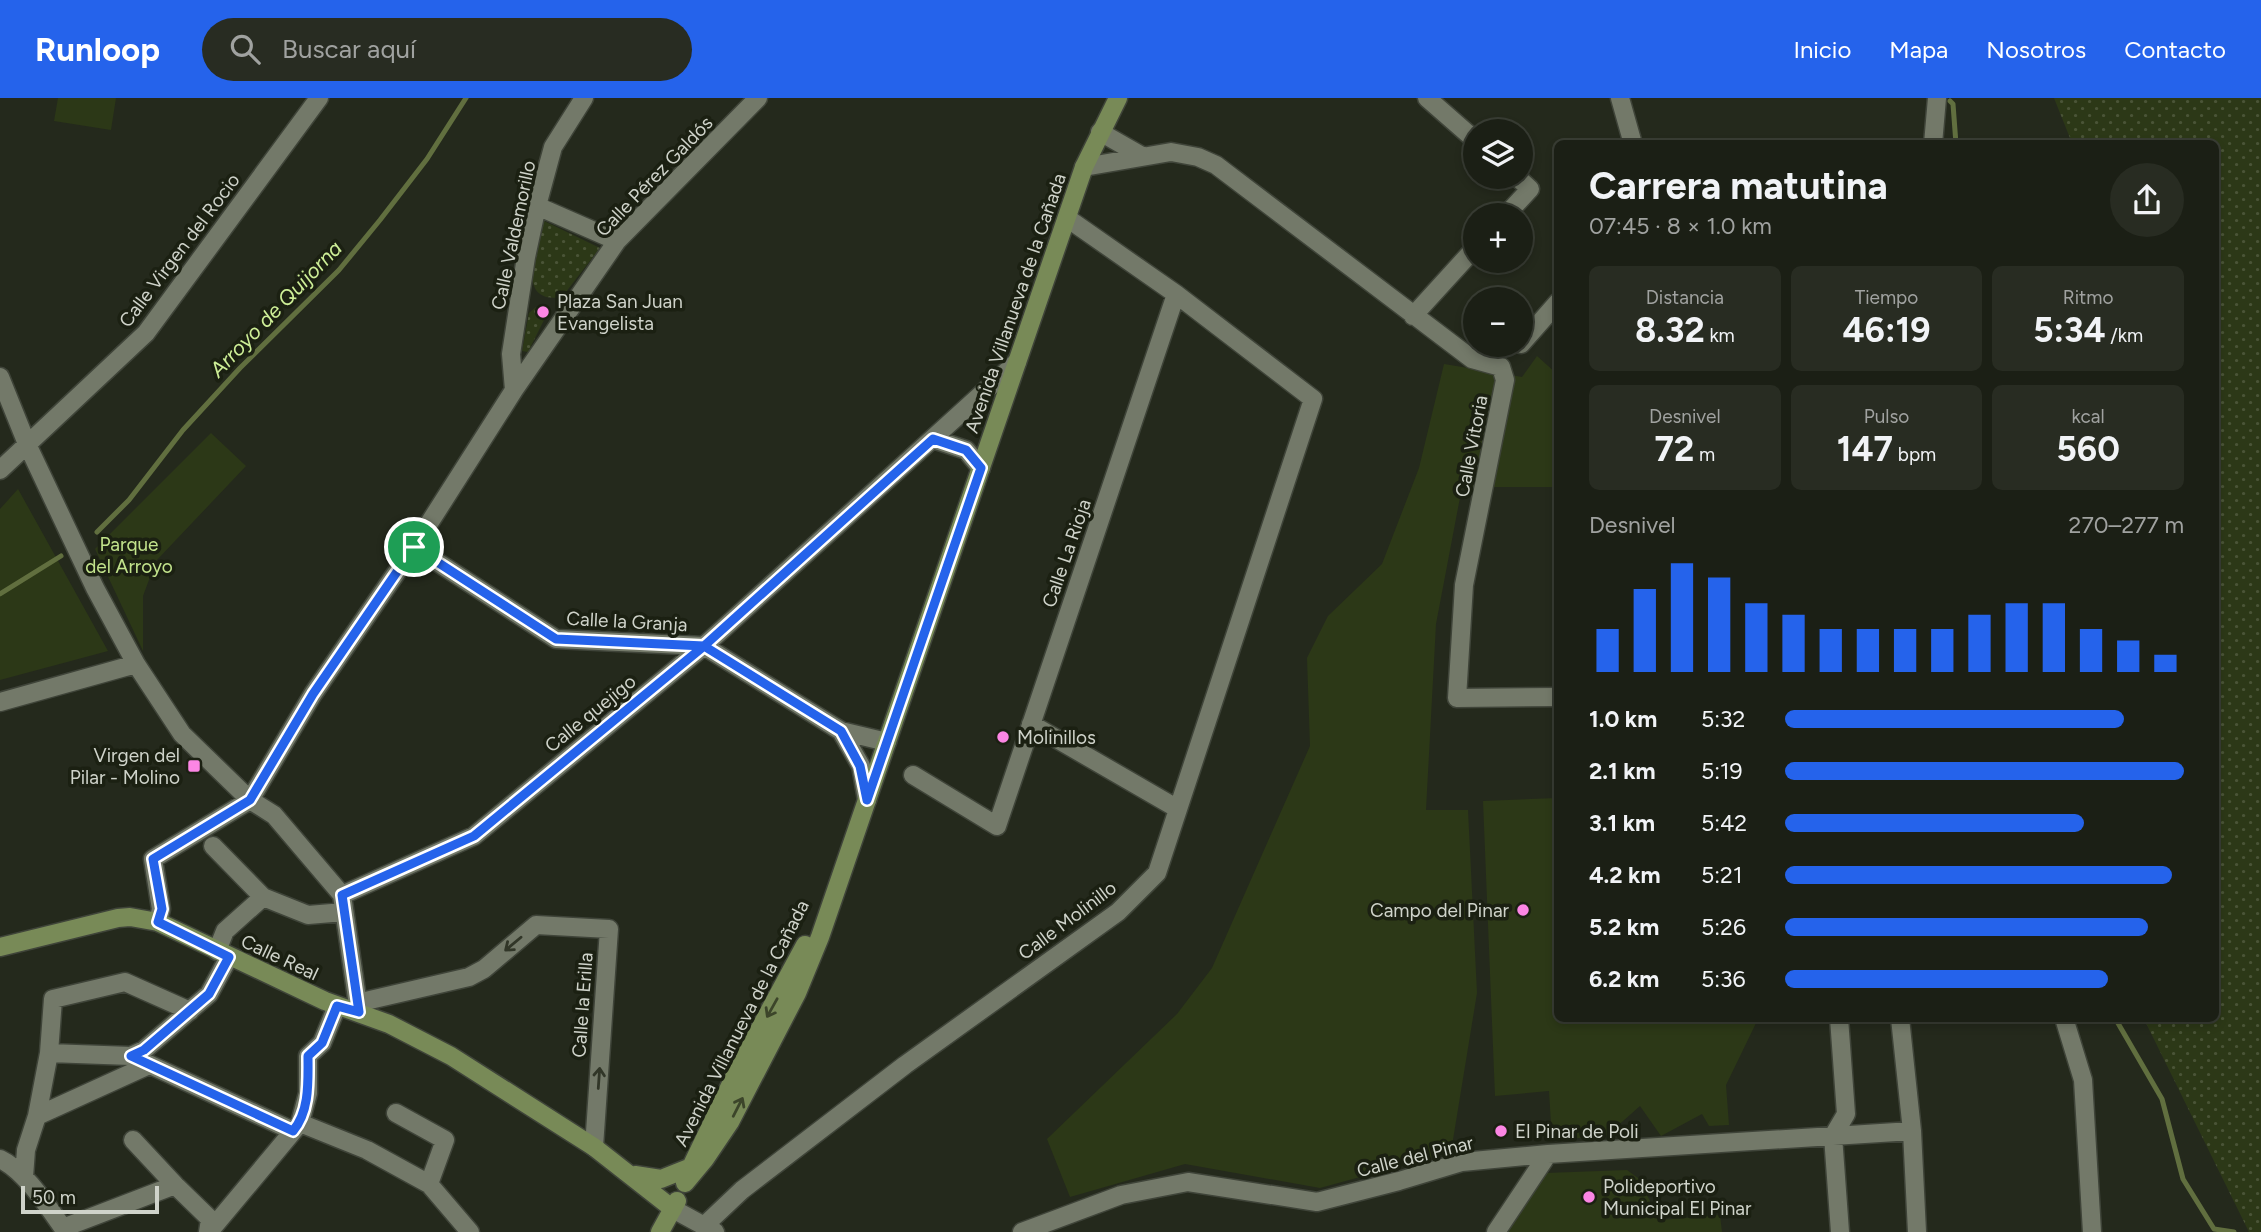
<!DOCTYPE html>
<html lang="es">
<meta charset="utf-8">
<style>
:root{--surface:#1b1f15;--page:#282c22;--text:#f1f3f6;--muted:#a0a2a0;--line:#393d34;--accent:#2563eb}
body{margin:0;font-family:Figtree,sans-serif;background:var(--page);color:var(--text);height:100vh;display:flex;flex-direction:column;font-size:26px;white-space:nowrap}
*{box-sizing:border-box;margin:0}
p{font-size:23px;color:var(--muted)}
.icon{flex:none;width:38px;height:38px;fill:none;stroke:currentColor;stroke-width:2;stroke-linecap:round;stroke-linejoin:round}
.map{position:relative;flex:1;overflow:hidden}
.side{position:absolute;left:1554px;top:42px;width:665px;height:882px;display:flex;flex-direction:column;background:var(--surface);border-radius:10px;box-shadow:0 4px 10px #0003,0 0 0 2px var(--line)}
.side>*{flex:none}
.fabs{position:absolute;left:1463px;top:21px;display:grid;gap:14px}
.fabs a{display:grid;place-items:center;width:70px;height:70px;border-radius:50%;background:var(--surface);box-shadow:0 4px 10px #0003,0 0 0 2px var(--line);font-size:35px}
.scale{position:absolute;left:21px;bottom:18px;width:138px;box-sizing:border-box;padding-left:7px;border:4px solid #cfd3ca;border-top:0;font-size:19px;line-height:24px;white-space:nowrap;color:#cfd3ca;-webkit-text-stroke:5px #1b2012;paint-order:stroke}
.pin{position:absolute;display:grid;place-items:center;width:60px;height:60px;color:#fff;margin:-30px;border:4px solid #fff;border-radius:50%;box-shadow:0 2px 7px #0007}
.round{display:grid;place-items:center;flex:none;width:74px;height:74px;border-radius:37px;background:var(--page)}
.overview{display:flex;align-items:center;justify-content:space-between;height:119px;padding:0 35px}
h1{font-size:38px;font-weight:700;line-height:52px}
.metrics{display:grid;grid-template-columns:repeat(3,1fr);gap:10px;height:119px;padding:7px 35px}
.metrics div{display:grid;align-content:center;border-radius:10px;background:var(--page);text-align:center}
.metrics b{font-size:35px;font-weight:700}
.metrics small{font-size:19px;font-weight:400}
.metrics p{font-size:19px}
.chart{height:196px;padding:14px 35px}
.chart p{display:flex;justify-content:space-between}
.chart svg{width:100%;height:126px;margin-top:7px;stroke:var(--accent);stroke-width:6}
ul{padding:0 35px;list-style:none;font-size:23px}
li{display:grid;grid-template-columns:112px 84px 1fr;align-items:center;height:52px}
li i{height:18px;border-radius:9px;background:var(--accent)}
header{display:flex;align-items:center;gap:42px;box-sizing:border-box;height:98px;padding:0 35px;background:var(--accent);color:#fff}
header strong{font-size:33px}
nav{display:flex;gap:38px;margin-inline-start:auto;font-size:24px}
.search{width:490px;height:63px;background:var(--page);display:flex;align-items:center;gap:18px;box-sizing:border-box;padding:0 24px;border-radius:38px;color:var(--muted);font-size:26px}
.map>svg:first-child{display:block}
.grass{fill:url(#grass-dots)}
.park{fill:#2c3817}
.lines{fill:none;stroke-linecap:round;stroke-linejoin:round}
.stream{stroke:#616f3f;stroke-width:5}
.minor-casing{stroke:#3f4439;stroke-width:21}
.major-casing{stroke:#3f4439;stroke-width:21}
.minor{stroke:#737969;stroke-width:18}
.major{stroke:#788a57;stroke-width:18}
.oneway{stroke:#313628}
.oneway2{stroke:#3c452a}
.route-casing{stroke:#fff;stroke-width:14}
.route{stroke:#2563eb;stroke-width:9}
.poi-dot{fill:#fc86e4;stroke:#1b2012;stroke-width:2.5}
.labels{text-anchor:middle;stroke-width:7;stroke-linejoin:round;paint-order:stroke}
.street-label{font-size:19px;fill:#cfd3ca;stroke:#1b2012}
.poi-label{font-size:19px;fill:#cfd3ca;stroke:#1b2012;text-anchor:start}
.park-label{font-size:19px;fill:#c2e38c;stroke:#1b2012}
.water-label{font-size:21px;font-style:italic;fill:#ceef97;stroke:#1b2012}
</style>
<header>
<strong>Runloop</strong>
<div class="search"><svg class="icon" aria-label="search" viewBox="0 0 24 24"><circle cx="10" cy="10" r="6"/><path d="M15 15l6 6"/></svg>Buscar aquí</div>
<nav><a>Inicio</a><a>Mapa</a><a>Nosotros</a><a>Contacto</a></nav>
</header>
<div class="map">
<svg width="2261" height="1134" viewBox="0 0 2261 1134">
<defs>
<pattern id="grass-dots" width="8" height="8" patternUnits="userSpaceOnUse" patternTransform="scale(1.75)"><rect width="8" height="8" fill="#2c3817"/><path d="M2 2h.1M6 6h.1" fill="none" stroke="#4a5437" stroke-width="1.8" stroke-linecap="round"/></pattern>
</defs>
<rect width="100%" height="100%" fill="#24291c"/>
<path class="grass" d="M 2054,0 L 2261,0 L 2261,1134 L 2249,1134 L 2144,921 L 2216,920 L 2216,46 L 2072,45 Z
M 542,122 L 600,150 L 562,199 C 514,207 537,149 542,122 Z
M 536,209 L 542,212 L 545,220 L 528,254 L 522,253 L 529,215 Z"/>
<path class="park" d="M 58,0 L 116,0 L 111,32 L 54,23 Z
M 1537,258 L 1557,276 L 1557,389 L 1462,389 L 1436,526 L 1426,712 L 1468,712 L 1477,895 L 1451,1054 L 1320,1090 L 1185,1066 L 1070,1099 L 1047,1041 L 1177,916 L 1212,870 L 1310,648 L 1307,560 L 1328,518 L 1382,466 L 1419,370 L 1444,266 L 1522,279 Z
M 211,335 L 246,368 L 156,463 L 143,498 L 143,553 L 95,451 Z
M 18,391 L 108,553 L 0,582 L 0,411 Z
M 1557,700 L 1558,920 L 1758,921 L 1726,987 L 1729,1027 L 1709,1028 L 1702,1016 L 1661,1038 L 1640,1008 L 1606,1038 L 1552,1042 L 1549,993 L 1495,998 L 1483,703 Z
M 1627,1072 L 1638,1080 L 1660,1122 L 1720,1117 L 1722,1134 L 1508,1134 L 1546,1075 Z"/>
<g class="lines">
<path class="stream" d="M 1950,3 L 1953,6 L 1956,46
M 97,434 L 129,402 L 183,332 L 240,270 L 339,172 L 380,122 L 427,61 L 466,0
M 0,496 L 61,458
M 2115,920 L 2162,1001 L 2183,1081 L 2214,1131 L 2234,1134"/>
<g class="minor-casing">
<path id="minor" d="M 1427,0 L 1475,42
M 1620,0 L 1633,46
M 1100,34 L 1142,58
M 1933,46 L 1937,0
M 1084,69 L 1171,54 L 1198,59 L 1216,67 L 1472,261 L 1501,269 L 1505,282 L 1464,487 L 1457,600 L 1558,599
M 537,108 L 617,143
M 1506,117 L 1530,91 L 1517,79
M 1413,218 L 1475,150
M 1521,246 L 1558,204
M 0,279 L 27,346 L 95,490 L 136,566 L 182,636 L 250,702 L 274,717 L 342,797 L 359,914
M 514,292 L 511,256 L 526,159 L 537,108 L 553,49 L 584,0
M 933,341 L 966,352 L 981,370
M 0,372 L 146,235 L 319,0
M 414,449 L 556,541 L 704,548 L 841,633 L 887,644
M 0,604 L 136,566
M 1031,626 L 1178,711
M 841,633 L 861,668 L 867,702
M 913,677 L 997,728 L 1176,196
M 213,748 L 263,799 L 308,817 L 344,814
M 342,797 L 474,738 L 704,548 L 1017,264
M 158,824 L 161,811 L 153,761 L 250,702 L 313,596 L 414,449 L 514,292 L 617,143 L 758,0
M 217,853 L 225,833 L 263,799
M 357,905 L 469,879 L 484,871 L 536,827 L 609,831 L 594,1049
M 1839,920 L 1846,1016 L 1833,1038 L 1840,1134
M 1900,920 L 1912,1033 L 1917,1134
M 2064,920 L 2083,982 L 2092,1134
M 49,955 L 131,958 L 293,1033
M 131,958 L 144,952 L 209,896 L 229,859
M 396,1015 L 445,1042 L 429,1086
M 37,1018 L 149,967
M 300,1025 L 367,1052 L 429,1086 L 470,1134
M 133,1042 L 175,1087 L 210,1121 L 208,1134
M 0,1061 C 26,1073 49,1111 66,1134
M 24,1079 L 26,1052 L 37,1018 L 49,955 L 53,901 L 125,884 L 190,913
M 673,1111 L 715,1134
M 705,1127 L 742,1092 L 905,967 L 1118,814 L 1157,775 L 1313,301 L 1176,196 L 1067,120
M 63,1130 L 175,1087
M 209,1134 L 300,1025 L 308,995 L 308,958 L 322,945 L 337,908
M 1022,1134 L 1121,1097 L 1188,1084 L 1317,1104 L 1399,1083 L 1462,1064 L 1548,1056 L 1912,1033
M 1496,1134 L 1548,1056"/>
</g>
<g class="major-casing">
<path id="major" d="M 0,849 L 118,820 L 130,819 L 158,824 L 325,903 L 389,926 L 451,958 L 594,1049 L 673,1111
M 692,1067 L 739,969 L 805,847
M 635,1077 L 661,1081 L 691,1069
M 685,1085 L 705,1061 L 730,1024 L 797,895 L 820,839 L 1084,69 L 1118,0
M 660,1134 L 677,1103"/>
</g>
<use href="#minor" class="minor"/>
<use href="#major" class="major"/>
</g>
<defs><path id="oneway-shaft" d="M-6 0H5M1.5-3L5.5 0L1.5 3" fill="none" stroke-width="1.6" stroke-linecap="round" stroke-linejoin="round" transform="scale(1.75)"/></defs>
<g class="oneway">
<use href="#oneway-shaft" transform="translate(513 846) rotate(140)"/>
<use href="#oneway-shaft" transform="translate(599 980) rotate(-86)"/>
</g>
<g class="oneway2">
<use href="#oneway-shaft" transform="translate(772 910) rotate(119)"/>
<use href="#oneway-shaft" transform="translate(738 1009) rotate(-63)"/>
</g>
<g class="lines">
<g class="route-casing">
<path id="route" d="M 414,449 L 313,596 L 250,702 L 153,761 L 162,811 L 158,824 L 229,859 L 209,896 L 144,952 L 131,958 L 293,1033 C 310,1013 308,983 308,958 L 322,945 L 337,908 L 359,914 L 342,797 L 474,738 L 704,548 L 841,633 L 860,668 L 867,702 L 981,370 L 966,352 L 933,341 L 704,548 L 556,541 L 414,449"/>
</g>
<use href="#route" class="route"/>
</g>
<g class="poi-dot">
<circle cx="543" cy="214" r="7"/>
<circle cx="1003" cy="639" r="7"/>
<rect x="187" y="661" width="14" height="14" rx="3.5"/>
<circle cx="1523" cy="812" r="7"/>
<circle cx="1501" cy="1033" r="7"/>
<circle cx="1589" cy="1099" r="7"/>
</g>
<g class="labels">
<g class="street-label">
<text transform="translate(654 78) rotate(-46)" y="7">Calle Pérez Galdós</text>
<text transform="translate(513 137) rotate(-78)" y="7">Calle Valdemorillo</text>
<text transform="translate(179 152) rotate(-53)" y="7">Calle Virgen del Rocio</text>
<text transform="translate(1015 205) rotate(-71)" y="7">Avenida Villanueva de la Cañada</text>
<text transform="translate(1471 348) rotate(-79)" y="7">Calle Vitoria</text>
<text transform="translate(1066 455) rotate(-71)" y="7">Calle La Rioja</text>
<text transform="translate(627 523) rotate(3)" y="7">Calle la Granja</text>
<text transform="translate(590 615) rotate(-39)" y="7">Calle quejigo</text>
<text transform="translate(1067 822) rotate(-37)" y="7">Calle Molinillo</text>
<text transform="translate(280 859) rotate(25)" y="7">Calle Real</text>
<text transform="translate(582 907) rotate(-86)" y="7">Calle la Erilla</text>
<text transform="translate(741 925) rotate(-63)" y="7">Avenida Villanueva de la Cañada</text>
<text transform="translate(1415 1058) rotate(-14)" y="7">Calle del Pinar</text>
</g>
<g class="poi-label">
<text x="557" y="210">Plaza San Juan<tspan x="557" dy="22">Evangelista</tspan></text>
<text x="1017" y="646">Molinillos</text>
<text x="180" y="664" text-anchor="end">Virgen del<tspan x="180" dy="22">Pilar - Molino</tspan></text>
<text x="1509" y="819" text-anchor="end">Campo del Pinar</text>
<text x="1515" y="1040">El Pinar de Poli</text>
<text x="1603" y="1095">Polideportivo<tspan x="1603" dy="22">Municipal El Pinar</tspan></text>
</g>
<g class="park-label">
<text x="129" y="453">Parque<tspan x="129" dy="22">del Arroyo</tspan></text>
</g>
<g class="water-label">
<text transform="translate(276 211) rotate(-46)" y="7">Arroyo de Quijorna</text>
</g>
</g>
</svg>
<div class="fabs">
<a><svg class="icon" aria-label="layers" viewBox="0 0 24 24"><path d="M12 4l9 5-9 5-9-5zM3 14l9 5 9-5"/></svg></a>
<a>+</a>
<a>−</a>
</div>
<div class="scale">50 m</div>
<div class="pin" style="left:414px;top:449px;background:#1e9e55"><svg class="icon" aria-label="arrive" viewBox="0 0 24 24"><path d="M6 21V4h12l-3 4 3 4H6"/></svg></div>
<section class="side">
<div class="overview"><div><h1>Carrera matutina</h1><p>07:45 · 8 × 1.0 km</p></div><a class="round"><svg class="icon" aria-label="share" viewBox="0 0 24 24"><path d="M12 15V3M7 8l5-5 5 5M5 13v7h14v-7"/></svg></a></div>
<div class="metrics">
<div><p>Distancia</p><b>8.32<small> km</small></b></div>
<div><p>Tiempo</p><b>46:19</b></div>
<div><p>Ritmo</p><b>5:34<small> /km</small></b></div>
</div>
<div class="metrics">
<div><p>Desnivel</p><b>72<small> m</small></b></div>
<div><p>Pulso</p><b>147<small> bpm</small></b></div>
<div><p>kcal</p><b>560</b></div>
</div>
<div class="chart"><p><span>Desnivel</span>270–277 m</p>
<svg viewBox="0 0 160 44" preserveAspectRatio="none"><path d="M5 44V29M15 44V15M25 44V6M35 44V11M45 44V20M55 44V24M65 44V29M75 44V29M85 44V29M95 44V29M105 44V24M115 44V20M125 44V20M135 44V29M145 44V33M155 44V38"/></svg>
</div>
<ul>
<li><b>1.0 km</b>5:32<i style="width:85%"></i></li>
<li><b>2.1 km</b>5:19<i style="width:100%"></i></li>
<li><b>3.1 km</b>5:42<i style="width:75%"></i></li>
<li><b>4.2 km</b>5:21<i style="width:97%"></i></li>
<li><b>5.2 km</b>5:26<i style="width:91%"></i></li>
<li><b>6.2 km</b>5:36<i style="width:81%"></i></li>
</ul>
</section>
</div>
